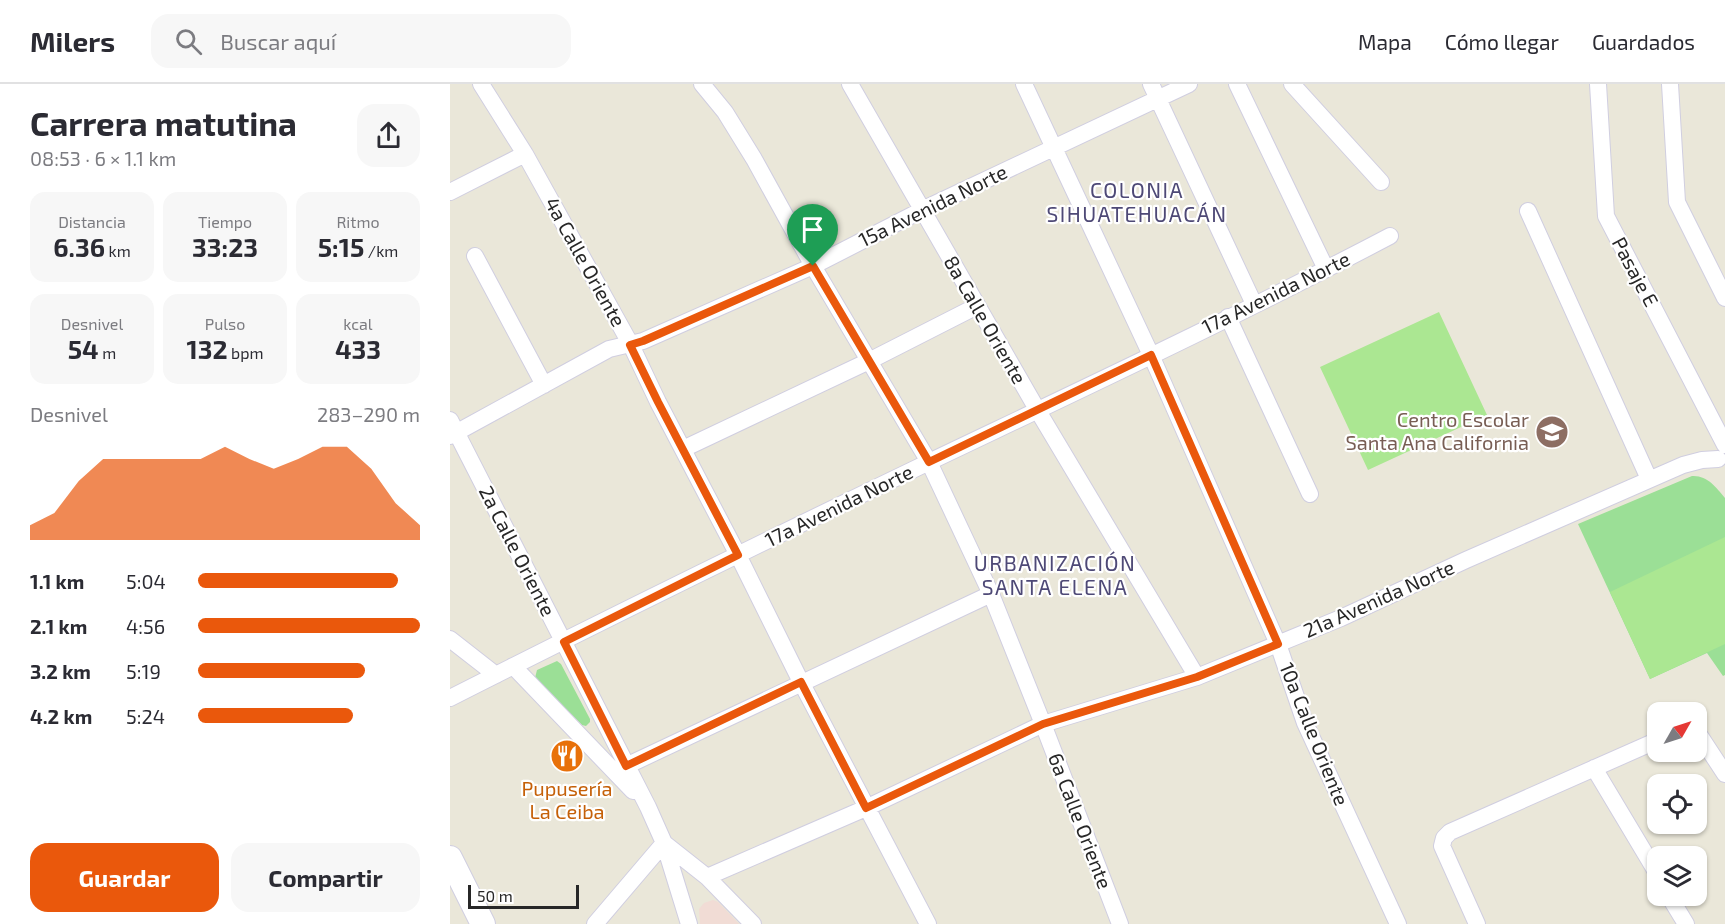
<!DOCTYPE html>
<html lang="es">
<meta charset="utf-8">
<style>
:root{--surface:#fff;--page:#f7f7f7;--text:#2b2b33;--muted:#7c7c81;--line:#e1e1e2;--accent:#ea580c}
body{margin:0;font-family:"Exo 2",sans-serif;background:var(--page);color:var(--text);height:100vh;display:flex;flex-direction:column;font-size:22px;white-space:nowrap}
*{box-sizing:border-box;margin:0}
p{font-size:20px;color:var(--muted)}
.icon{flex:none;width:33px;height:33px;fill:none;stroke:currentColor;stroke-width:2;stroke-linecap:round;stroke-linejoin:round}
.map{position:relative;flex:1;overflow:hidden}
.panel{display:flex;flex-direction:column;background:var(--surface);width:450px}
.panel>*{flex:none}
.needle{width:39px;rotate:51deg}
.buttons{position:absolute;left:1197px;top:618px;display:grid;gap:12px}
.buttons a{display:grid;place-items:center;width:60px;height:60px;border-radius:12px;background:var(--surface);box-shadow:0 2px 4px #0004;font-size:30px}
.scale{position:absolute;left:18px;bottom:15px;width:111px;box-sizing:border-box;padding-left:6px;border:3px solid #272727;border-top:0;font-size:16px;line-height:21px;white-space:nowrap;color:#272727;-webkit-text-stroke:4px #fff;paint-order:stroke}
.pin{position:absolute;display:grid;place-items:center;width:51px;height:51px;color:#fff;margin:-62px -26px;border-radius:50% 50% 50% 0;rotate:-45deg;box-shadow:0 0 6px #0007}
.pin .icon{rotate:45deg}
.round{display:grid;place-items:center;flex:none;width:63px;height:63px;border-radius:18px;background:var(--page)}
.headline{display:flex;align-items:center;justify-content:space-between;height:102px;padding:0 30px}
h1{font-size:33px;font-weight:700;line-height:45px}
.metrics{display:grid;grid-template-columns:repeat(3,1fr);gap:9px;height:102px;padding:6px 30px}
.metrics div{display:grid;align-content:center;border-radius:15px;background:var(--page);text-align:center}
.metrics b{font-size:26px;font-weight:700}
.metrics small{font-size:16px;font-weight:400}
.metrics p{font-size:16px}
.chart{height:168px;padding:12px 30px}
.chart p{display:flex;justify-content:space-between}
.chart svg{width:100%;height:108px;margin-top:6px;fill:var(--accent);opacity:.7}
.button{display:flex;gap:12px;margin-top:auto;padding:12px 30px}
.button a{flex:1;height:69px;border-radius:18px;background:var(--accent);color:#fff;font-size:24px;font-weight:700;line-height:69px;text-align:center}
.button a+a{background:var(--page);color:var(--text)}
ul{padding:0 30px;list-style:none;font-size:20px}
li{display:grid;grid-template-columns:96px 72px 1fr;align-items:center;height:45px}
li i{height:15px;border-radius:8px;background:var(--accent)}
header{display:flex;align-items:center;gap:36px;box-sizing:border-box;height:84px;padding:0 30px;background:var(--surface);border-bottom:2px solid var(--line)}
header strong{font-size:28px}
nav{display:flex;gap:33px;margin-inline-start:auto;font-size:21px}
.search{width:420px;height:54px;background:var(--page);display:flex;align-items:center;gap:15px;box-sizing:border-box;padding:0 21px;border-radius:18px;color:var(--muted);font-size:22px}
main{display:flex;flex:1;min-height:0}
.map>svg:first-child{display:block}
.medical{fill:#f1dcd5}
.green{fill:#9bdf96}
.pitch{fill:#abe792}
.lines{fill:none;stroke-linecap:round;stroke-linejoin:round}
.street-casing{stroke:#d0cee0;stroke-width:18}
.secondary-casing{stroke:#d0cee0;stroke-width:26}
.street{stroke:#fff;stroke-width:16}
.secondary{stroke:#fff;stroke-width:24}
.route-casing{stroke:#fff;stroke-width:12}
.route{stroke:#ea580c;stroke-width:8}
.labels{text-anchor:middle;stroke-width:4.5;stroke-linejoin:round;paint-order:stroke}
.street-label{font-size:20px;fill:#272727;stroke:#fff}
.education-label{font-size:20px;fill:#785e54;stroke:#fff;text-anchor:end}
.food-label{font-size:20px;fill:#c56008;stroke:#fff}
.neighbourhood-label{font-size:21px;letter-spacing:1.5px;fill:#4e4976;stroke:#fff}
</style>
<header>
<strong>Milers</strong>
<div class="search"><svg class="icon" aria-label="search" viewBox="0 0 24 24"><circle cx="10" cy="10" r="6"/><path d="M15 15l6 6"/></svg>Buscar aquí</div>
<nav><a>Mapa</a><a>Cómo llegar</a><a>Guardados</a></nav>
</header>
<main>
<section class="panel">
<div class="headline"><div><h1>Carrera matutina</h1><p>08:53 · 6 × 1.1 km</p></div><a class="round"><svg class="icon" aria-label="share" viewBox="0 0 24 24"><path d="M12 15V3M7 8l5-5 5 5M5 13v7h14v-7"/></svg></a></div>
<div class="metrics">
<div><p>Distancia</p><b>6.36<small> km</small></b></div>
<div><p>Tiempo</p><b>33:23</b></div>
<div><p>Ritmo</p><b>5:15<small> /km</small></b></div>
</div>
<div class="metrics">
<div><p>Desnivel</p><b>54<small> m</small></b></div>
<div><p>Pulso</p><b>132<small> bpm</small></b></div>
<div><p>kcal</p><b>433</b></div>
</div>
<div class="chart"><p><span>Desnivel</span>283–290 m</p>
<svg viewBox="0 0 160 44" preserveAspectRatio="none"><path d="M0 44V38L10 33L20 20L30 11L40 11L50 11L60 11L70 11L80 6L90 11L100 15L110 11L120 6L130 6L140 15L150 29L160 38V44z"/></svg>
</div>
<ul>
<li><b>1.1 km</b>5:04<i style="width:90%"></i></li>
<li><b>2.1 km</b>4:56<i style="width:100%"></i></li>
<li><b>3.2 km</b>5:19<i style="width:75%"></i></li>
<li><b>4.2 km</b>5:24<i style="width:70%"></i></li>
</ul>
<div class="button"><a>Guardar</a><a>Compartir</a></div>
</section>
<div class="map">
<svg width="1275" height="840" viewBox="0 0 1275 840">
<rect width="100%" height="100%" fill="#eae7d9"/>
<path class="medical" d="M 263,816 L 268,818 L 289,840 L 250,840 L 249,825 L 254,819 Z"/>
<path class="green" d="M 1242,392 C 1257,391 1266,403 1275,414 L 1275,591 L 1273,592 L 1257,569 L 1200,595 L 1128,440 Z
M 107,577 L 111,580 L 140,635 L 140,638 L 136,642 L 132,641 L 85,594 L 87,586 Z"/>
<path class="pitch" d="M 989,228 L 1037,331 L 918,386 L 870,283 Z
M 1275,453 L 1275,560 L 1200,595 L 1160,508 Z"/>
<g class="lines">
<g class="street-casing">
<path id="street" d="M 31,0 L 75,70 L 181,261 L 208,318 L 288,471 L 351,598 L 478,840
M 252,0 L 275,28 L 304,75 L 363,182 L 479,378 L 541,510 L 593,640 L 670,840
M 400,0 L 588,327 L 747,593
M 574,0 L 701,271 L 828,560 L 855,639 L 948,840
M 701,0 L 804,220
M 787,0 L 876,185
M 842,0 L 931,98
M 1148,0 L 1156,132 L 1275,361
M 1220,0 L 1227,118 L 1275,214
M 0,108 L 75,70
M 1078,127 L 1199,395
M 25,172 L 94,301
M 778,233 L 860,410
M 0,336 L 198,723 L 214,759 L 239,840
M 0,352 L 159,265 L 193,257 L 363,182 L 472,126 L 739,0
M 233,365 L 419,277 L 527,222
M 0,555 L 46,591
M 63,582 L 183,707
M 0,614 C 158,534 317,456 477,379 C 632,305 788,232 940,152
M 1246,646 L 1275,690
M 176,682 L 541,510
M 1144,684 L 1208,791
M 214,759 L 257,793 L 303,840
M 257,793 L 416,724 L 593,640 L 747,593 L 891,534 L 1016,476 L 1233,381 L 1252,376 L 1268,375
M 1219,812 L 1236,840
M 145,840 L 214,759
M 1027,840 L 992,762 L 994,754 L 1000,748 L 1208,656"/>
</g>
<g class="secondary-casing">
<path id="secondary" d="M 0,774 L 33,840"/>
</g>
<use href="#street" class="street"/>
<use href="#secondary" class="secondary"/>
</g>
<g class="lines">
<g class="route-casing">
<path id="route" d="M 363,182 L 479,378 L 701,271 L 828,560 L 747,593 L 593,640 L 416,724 L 351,598 L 176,682 L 114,558 L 288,471 L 208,318 L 180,261 L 193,257 Z"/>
</g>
<use href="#route" class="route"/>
</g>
<defs>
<g id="school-disc" transform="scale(1.725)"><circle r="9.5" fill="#8d6e63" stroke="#fff"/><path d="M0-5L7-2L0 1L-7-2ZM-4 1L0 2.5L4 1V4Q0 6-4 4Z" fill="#fff"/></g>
<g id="restaurant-disc" transform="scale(1.725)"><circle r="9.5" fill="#e8710a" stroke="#fff"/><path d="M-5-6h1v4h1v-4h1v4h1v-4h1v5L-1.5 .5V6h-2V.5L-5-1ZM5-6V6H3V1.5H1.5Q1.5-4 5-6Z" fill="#fff"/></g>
</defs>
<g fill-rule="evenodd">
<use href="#school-disc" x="1102" y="348"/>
<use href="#restaurant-disc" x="117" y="672"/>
</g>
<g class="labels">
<g class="street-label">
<text transform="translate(483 122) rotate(-26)" y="7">15a Avenida Norte</text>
<text transform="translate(135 178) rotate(61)" y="7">4a Calle Oriente</text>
<text transform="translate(1185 188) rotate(62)" y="7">Pasaje E</text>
<text transform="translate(826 209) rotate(-26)" y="7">17a Avenida Norte</text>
<text transform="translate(535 236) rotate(60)" y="7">8a Calle Oriente</text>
<text transform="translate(389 422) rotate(-26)" y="7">17a Avenida Norte</text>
<text transform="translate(67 467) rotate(63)" y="7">2a Calle Oriente</text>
<text transform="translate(929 515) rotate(-24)" y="7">21a Avenida Norte</text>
<text transform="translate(864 650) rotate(68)" y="7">10a Calle Oriente</text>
<text transform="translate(630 737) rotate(69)" y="7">6a Calle Oriente</text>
</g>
<g class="education-label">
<text x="1079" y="343">Centro Escolar<tspan x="1079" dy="23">Santa Ana California</tspan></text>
</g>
<g class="food-label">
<text x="117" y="712">Pupusería<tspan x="117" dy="23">La Ceiba</tspan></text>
</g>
<g class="neighbourhood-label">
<text x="687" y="114">COLONIA<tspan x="687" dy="24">SIHUATEHUACÁN</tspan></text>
<text x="605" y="487">URBANIZACIÓN<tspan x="605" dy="24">SANTA ELENA</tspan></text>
</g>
</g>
</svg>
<div class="buttons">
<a><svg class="needle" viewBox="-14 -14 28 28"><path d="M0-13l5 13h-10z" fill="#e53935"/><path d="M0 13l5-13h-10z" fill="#7c7c81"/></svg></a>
<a><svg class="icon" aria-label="locate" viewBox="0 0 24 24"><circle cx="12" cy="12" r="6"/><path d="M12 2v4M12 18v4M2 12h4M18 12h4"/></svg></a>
<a><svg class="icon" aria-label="layers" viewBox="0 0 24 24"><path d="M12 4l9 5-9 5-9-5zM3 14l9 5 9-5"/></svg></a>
</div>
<div class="scale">50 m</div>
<div class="pin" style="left:363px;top:182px;background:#1e9e55"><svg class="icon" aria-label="arrive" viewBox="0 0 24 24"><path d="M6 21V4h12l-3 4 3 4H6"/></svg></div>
</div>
</main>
